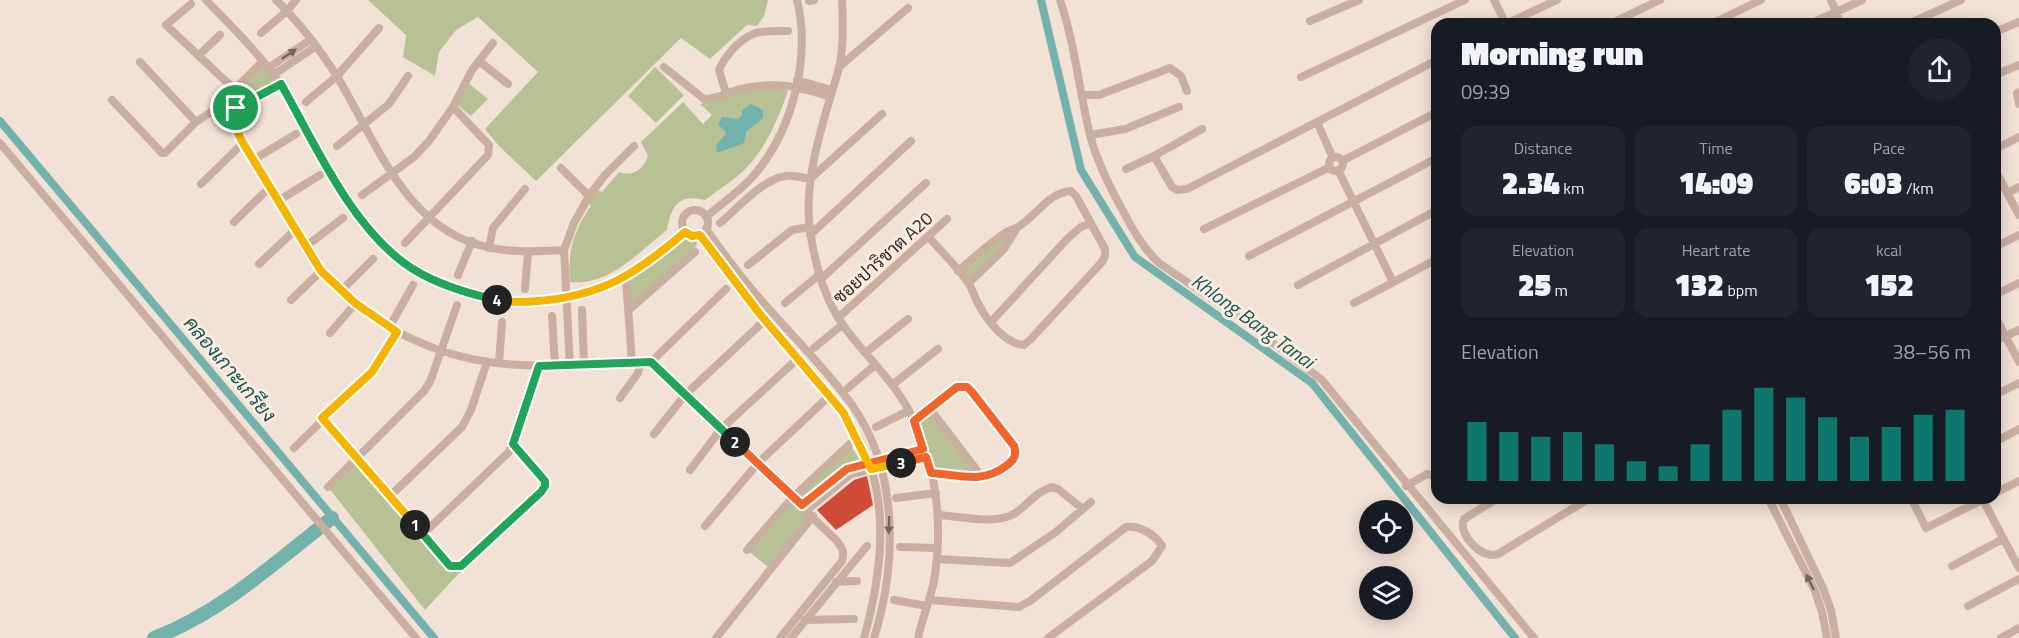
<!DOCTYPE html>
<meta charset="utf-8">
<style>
:root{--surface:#171b24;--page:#20242c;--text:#f1f3f6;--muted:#9ea1a6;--accent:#0f766e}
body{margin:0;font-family:"Titillium Web",Sarabun,sans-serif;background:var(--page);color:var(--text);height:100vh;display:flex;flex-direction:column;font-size:22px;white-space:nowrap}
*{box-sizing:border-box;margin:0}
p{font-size:20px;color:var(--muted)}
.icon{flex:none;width:33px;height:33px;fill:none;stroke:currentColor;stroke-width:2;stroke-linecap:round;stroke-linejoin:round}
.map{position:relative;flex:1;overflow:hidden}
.details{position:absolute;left:1431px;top:18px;width:570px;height:486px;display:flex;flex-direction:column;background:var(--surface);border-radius:18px;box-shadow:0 3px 15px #0003}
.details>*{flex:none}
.controls{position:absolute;left:1359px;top:500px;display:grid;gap:12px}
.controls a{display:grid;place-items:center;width:54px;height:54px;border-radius:50%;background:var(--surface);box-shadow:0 3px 15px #0003;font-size:30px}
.pin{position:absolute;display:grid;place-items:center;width:51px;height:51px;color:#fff;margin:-26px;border:3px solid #fff;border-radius:50%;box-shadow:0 2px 6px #0007}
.km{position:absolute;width:30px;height:30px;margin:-15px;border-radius:50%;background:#222;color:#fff;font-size:16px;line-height:30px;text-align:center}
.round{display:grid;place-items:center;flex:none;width:63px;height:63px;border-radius:32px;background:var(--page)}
.head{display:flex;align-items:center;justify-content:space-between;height:102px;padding:0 30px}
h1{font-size:33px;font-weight:800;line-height:45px}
.metrics{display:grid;grid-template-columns:repeat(3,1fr);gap:9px;height:102px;padding:6px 30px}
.metrics div{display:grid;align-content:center;border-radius:15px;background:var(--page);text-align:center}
.metrics b{font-size:30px;font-weight:800}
.metrics small{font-size:16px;font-weight:400}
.metrics p{font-size:16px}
.chart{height:168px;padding:12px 30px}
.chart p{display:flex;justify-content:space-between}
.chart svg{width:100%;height:108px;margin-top:6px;stroke:var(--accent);stroke-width:6}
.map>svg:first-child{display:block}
.green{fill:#b8c195}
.water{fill:#73b1ac}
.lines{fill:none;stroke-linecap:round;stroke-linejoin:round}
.canal{stroke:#73b1ac;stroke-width:8}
.river{stroke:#73b1ac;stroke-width:14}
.building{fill:#ce4b38}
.street{stroke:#caafa1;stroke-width:8}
.oneway{fill:#78645c}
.split-1-casing{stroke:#fff;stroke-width:12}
.split-2-casing{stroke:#fff;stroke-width:12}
.split-3-casing{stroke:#fff;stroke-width:12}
.split-4-casing{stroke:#fff;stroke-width:12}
.split-5-casing{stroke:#fff;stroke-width:12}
.split-1{stroke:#f5b400;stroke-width:8}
.split-2{stroke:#22a559;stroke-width:8}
.split-3{stroke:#f0652b;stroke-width:8}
.split-4{stroke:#f5b400;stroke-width:8}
.split-5{stroke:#22a559;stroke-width:8}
.labels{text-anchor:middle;stroke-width:6;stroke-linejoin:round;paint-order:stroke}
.street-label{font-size:18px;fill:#342724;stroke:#faece1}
.water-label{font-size:20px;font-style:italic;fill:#185854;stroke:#faece1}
</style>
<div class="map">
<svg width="2019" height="638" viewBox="0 0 2019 638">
<rect width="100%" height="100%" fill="#f2e1d5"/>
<path class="green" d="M 368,0 L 768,0 L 764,16 L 757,26 L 747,25 L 710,59 L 681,38 L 536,181 L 499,146 L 485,129 L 538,72 L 478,17 L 456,30 L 439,52 L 435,76 L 403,57 L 406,35 Z
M 262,63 L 278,84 L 237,106 L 235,99 L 230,96 Z
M 655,67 L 684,95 L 656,123 L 628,96 Z
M 467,82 L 488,99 L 471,116 L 457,105 Z
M 780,88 L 788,91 C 779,117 767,145 749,165 C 737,179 719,189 705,200 C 678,193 671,207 667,230 C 637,253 610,286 570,282 C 567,253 574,229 591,206 L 587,202 L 597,190 L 602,192 L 619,172 C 634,177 643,169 648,156 L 641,142 L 683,102 L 703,124 L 712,115 L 700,104 L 756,89 Z
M 1008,231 L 1012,238 L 969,283 L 958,271 Z
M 685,234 L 695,238 L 697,244 L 694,249 L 631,306 L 626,280 Z
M 930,409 L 982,477 L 931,473 L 914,421 Z
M 850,444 L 863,465 L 802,505 L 813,516 L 771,569 L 747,550 Z
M 356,459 L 440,555 L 461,566 L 462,570 L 425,610 L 328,487 Z"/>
<path class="water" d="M 751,104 L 763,110 L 763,118 L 746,132 L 744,143 L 717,153 L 716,146 L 726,133 L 718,124 L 722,117 L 738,119 L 742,115 L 742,110 Z"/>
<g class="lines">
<path class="canal" d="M 1041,0 L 1081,170 L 1135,257 L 1312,383 L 1515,638
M 0,121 L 434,638"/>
<path class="river" d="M 154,638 C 222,612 275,562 332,518"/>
</g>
<path class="building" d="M 867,476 L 873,505 L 836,530 L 817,510 L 854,480 Z"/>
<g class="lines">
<path class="street" d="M 206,0 C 232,27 260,54 281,85 C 315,135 336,193 376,239 C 431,301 538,317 611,284 C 640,272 662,252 685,232
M 276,0 C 299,22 321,51 338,78 C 377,143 407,233 492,248 C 516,253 540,251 564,250
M 842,0 C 843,21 844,48 839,68 C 824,121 801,181 811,237 C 816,267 824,297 841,322 C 856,345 877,364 893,386 C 934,440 945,515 934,581 C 930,600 922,619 918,638
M 1060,0 C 1075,44 1079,90 1090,135 C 1097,162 1109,186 1123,211 C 1133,230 1143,248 1159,263 L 1240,318 L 1322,380 L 1534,638
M 1494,0 L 1506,24
M 1831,0 L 1841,24
M 809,1 L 814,0
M 191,4 L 166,25 L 234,89
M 1310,21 L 1359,0
M 1506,24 L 1557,0
M 1610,24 L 1660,0
M 1711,24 L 1761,0
M 1810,24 L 1862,0
M 1908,24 L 1961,0
M 1995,32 L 2019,22
M 261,33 L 287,11 L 296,0
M 199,55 L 220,35
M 479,61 L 508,84
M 140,62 L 196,122
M 664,67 L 704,99 C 717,99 729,92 741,89 C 776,81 796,86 830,97
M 839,67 L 908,8
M 268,68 L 310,40
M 273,75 L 315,47
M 1995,75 L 2019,65
M 1301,77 L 1465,0
M 797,80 L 832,90
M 2019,92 L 2017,93 L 2019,104
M 231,93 L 262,62
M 726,93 L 719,70 C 722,62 727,56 732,50 C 751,29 761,31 788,31
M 1082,95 L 1099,95 L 1170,68 L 1181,76 L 1187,91
M217 105a10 10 0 1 1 20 0a10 10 0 1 1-20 0Z
M 112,100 L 162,153 L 165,153 L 196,122 L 217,108
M 306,102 L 337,76 L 379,28
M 236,108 L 281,84
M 229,115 C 243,144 261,170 277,198 C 291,222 303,251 322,272 C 365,322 430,355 496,363 C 548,369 599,363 651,362 L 836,540 C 842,548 845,551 842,561 L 780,638
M 1317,122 L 1333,158
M 1090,135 L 1125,129 L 1179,107
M 0,143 L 416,638
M 337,146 L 389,104 L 408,76
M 1995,149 L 2019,137
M 1154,156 L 1172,187 L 1177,190 L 1187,189 L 1437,60
M1329 164a7 7 0 1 1 14 0a7 7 0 1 1-14 0Z
M 253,160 L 296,134
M 1342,161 L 1437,112
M 561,168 L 589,196
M 1126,169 L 1154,156 L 1202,129
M 1338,170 L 1393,282
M 1995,170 L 2019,215
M 201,184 L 243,143
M 2008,193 L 2019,187
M 362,195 L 414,157 L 429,141 L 453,107 L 472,70 L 493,43
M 278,201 L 320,175
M682 223a13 13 0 1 1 26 0a13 13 0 1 1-26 0Z
M 706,217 C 722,203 742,190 755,174 C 793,129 811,57 797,0
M 234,222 L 270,187
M 720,223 C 737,209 764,178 786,176 C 794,175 803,178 810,179 L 882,114
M 706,229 C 725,256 746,284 768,308 C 796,340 827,370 852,405 C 899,471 897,564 874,638
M 1204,229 L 1330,167
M 700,235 C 723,267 747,299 773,329 C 811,372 855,414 872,471 C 888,525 879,584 864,638
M 810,235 L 911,141
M 929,237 C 941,252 958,267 969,284 C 973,290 975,299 979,305 C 987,321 1006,344 1024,345 L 1031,339 L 1102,262 L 1105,256 L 1105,249 L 1076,196 L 1071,191 C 1049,192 1035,217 1018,227 C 1013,230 1009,230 1005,233 C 988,244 973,259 958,271
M 405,243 L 488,155 L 489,145 L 453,107
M 305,247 L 343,218
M 1995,247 L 2019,235
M 489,248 L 493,228 L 525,189
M 1249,256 L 1437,158
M 259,264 L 295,230
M 748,265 L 792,230 L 810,227
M 458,275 L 472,241
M 821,279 L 926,183
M 626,280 L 632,362
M 969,283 L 1004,249 L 1017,228
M 1298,285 L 1437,210
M 525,289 L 528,252
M 341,291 L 373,259
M 1995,295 L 2019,283
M 291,300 L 321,271
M 785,303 L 819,275
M 1354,303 L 1437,259
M 630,309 L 695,252
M 582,310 L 584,365
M 552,316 L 555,365
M 1995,316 L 2019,362
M 838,318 L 947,219
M 991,322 L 1068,238 L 1081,227 L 1091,223
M 389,328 L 413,285
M 330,333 L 355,304
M 1995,341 L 2019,330
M 814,348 L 842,325
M 865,353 L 908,319
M 651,362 L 726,289
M 499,363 L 502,322
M 570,366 L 564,250 L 574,223 L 589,196 L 605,175 L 634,146
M 892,385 L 938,349
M 848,388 L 875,365
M 1995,395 L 2019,383
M 620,398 L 638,373 L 641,362
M 930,409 L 982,477
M 322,418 L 440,555 C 451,567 456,570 469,559 L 545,486 L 542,477 L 513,444
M 914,421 L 957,387 L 967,387 L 972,392 L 1014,446 C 1017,456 1014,460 1006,466 C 982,483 959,475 931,473
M 876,427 L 908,411
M 654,434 L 685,395 L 762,323
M 1995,442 L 2019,429
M 294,448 L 372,372 L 397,332
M 690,470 L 721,429 L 793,363
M 1406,486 L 1427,474 L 1437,477
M 328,487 L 424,391 L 430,382 L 457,305
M 1995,493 L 2019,481
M 389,497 L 462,427 L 471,410 L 487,362
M 896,498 L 936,493
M 1498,498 L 1464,519 C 1457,534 1482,560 1498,554 L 1590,498
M 1768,498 L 1815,591 L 1822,612 L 1827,638
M 1780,498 L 1823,588 L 1831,610 L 1836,638
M 1911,498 L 1926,528 L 1986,498
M 1983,500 L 2019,568
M 802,505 L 847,469 L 923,449
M 807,510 L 851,474 L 926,457
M 938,515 C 960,516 994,525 1014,514 C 1028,505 1035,492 1052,487 L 1058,489 L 1083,509
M 705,526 L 758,463 L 825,400
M 423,534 L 509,452 L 539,366
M 900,547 L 936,548
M 747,550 L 793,497 L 850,444
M 937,559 L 1010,563 L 1056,532 L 1091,502
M 1952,566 L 2003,539
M 836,582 L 857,581
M 894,600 L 927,606
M 929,600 L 1019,607 L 1030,601 L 1126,527 C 1139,525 1156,535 1162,546 L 1152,561 L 1048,638
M 1968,606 L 2019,579
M 805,620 L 854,619
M 716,638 L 813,516
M 791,638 L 867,546
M 2001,638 L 2019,628"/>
</g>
<defs><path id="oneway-solid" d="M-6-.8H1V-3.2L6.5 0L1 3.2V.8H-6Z" transform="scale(1.5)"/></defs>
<g class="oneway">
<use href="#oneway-solid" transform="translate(289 54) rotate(-34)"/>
<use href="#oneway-solid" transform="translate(889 525) rotate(91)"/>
<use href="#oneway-solid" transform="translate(1810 582) rotate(-116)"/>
</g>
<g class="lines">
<g class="split-1-casing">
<path id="split-1" d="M 236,108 L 229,115 L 243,143 L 321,271 L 355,303 L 397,332 L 372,372 L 322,418 L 415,525"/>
</g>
<g class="split-2-casing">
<path id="split-2" d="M 415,525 L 450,566 L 461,566 L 541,492 L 545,486 L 545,481 L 513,444 L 539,366 L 651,362 L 735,442"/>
</g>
<g class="split-3-casing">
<path id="split-3" d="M 735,442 L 802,505 L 847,469 L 923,449 L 914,421 L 957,387 L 967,387 L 972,392 L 1014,446 C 1017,456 1014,460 1006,466 C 982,484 960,475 931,473 L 926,457 L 901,463"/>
</g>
<g class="split-4-casing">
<path id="split-4" d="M 497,300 C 510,303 525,302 538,301 C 603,296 637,273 685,232 L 692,236 L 700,235 L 759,313 L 843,412 L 871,469 L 901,463"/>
</g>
<g class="split-5-casing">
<path id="split-5" d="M 236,108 L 281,84 C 315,144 349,222 404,263 C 431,283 465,293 497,300"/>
</g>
<use href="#split-1" class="split-1"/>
<use href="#split-2" class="split-2"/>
<use href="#split-3" class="split-3"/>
<use href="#split-4" class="split-4"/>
<use href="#split-5" class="split-5"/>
</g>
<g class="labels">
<g class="street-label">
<text transform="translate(883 258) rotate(-42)" y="6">ซอยปาริชาต A20</text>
</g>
<g class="water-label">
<text transform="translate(1253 321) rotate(36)" y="7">Khlong Bang Tanai</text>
<text transform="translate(230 369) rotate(50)" y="7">คลองเกาะเกรียง</text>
</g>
</g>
</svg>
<div class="controls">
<a><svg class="icon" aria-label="locate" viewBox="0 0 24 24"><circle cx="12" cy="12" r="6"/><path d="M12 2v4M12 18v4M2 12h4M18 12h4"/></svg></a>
<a><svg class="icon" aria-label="layers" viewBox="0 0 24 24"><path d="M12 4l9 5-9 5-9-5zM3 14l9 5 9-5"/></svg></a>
</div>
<div class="pin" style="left:236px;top:108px;background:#1e9e55"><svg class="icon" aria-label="arrive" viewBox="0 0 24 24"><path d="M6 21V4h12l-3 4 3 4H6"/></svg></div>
<b class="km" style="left:415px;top:525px">1</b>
<b class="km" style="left:735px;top:442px">2</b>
<b class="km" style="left:901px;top:463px">3</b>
<b class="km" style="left:497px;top:300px">4</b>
<section class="details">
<div class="head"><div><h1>Morning run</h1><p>09:39</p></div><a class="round"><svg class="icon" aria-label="share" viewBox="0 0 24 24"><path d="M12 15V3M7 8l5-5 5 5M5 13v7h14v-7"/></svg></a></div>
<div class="metrics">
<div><p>Distance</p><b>2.34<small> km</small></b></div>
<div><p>Time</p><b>14:09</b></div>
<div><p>Pace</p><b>6:03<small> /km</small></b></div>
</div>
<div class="metrics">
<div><p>Elevation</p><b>25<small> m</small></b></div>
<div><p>Heart rate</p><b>132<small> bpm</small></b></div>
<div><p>kcal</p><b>152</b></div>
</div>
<div class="chart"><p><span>Elevation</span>38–56 m</p>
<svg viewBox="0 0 160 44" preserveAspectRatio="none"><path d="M5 44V20M15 44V24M25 44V26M35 44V24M45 44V29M55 44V36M65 44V38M75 44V29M85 44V15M95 44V6M105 44V10M115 44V18M125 44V26M135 44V22M145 44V17M155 44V15"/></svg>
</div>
</section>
</div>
